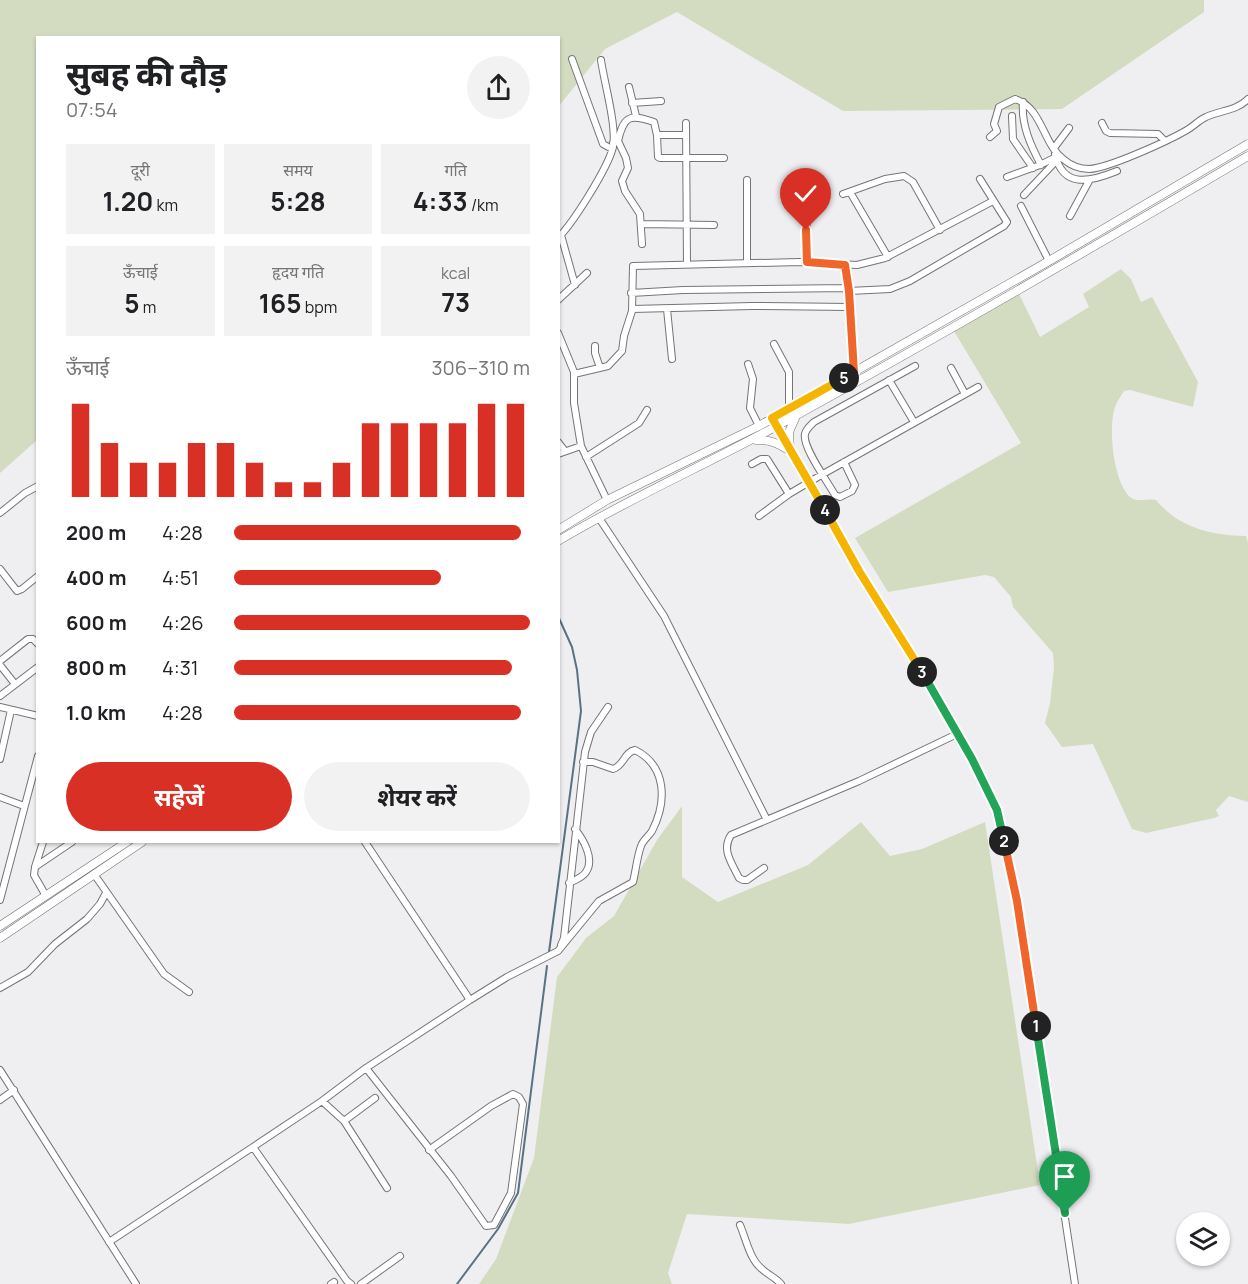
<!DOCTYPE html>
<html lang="hi">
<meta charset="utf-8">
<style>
:root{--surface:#fff;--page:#f2f2f2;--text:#202124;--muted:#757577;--accent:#d93025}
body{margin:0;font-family:Manrope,"Noto Sans Devanagari",sans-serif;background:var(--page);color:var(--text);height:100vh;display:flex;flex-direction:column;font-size:22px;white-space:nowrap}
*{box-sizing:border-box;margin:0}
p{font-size:20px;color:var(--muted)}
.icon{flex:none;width:33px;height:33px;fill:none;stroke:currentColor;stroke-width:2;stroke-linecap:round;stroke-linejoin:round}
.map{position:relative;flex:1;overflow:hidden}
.side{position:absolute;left:36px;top:36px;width:524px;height:807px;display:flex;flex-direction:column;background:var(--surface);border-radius:0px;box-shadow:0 2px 4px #0004}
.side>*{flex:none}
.tools{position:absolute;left:1176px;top:1212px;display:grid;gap:12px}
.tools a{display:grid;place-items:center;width:54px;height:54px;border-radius:50%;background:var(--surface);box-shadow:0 2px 4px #0004;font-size:30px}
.pin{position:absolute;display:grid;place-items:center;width:51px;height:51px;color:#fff;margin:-62px -26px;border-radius:50% 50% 50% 0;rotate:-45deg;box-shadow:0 0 6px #0007}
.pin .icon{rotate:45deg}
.km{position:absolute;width:30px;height:30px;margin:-15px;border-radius:50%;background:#222;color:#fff;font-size:16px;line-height:30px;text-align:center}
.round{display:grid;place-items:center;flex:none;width:63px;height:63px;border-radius:32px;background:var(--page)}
.head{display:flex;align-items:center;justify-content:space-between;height:102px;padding:0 30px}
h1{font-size:33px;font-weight:700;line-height:45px}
.figures{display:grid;grid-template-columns:repeat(3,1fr);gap:9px;height:102px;padding:6px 30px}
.figures div{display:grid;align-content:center;border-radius:0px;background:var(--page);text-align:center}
.figures b{font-size:26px;font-weight:700}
.figures small{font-size:16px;font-weight:400}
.figures p{font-size:16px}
.chart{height:168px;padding:12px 30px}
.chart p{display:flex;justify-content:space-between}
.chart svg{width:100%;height:108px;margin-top:6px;stroke:var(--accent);stroke-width:6}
.action{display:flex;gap:12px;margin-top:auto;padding:12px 30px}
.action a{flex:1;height:69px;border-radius:36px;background:var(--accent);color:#fff;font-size:24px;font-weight:700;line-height:69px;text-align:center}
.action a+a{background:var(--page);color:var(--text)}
ul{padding:0 30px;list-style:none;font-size:20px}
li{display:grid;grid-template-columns:96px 72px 1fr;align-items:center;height:45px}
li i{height:15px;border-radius:8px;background:var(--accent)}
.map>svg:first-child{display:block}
.green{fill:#d3dcc1}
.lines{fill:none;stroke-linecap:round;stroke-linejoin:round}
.stream{stroke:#597283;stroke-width:2}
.minor-casing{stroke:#757577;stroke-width:8}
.major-casing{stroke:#757577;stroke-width:9}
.minor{stroke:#fff;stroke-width:6}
.major{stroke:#fff;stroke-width:8}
.split-1-casing{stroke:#fff;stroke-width:12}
.split-2-casing{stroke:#fff;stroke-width:12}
.split-3-casing{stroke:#fff;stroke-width:12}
.split-4-casing{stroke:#fff;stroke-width:12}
.split-5-casing{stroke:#fff;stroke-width:12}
.split-6-casing{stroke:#fff;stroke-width:12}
.split-1{stroke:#22a559;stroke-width:8}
.split-2{stroke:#f0652b;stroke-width:8}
.split-3{stroke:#22a559;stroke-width:8}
.split-4{stroke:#f5b400;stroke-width:8}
.split-5{stroke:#f5b400;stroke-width:8}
.split-6{stroke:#f0652b;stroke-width:8}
</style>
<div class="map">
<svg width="1248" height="1284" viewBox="0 0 1248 1284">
<rect width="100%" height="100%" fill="#efeff2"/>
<path class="green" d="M 0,0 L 1204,0 L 1204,12 L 1062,109 L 843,111 L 677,12 L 605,49 L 558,107 L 558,38 L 38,38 L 37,440 L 0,473 Z
M 1121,269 L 1131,279 L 1141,302 L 1152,297 L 1198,382 L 1193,407 L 1130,390 L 1124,391 C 1121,396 1117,401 1115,407 C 1108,428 1113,480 1130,497 C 1136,503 1148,498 1156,500 C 1179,528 1211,535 1246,536 L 1248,543 L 1248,802 L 1229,796 L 1216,810 L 1219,816 L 1214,818 L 1146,833 L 1132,829 L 1093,744 L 1062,747 L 1045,723 L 1050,703 L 1054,668 L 1053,653 L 1013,607 L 1011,597 L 994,577 L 985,575 L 888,592 L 855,538 L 1021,443 L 954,331 L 1019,294 L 1040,337 L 1089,307 L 1083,294 Z
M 682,806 L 682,877 L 718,902 L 808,865 L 861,822 L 890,856 L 922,849 L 985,822 L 1040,1185 L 849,1224 L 687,1214 L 668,1273 L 672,1284 L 479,1284 L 496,1259 L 534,1158 L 557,977 L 586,938 L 614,916 L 657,840 Z"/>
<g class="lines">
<path class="stream" d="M 549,952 L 581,711 L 577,670 L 572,647 L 558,616
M 457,1284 L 498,1229 L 518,1193 L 547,966"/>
<g class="minor-casing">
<path id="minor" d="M 572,59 L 603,144 L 612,149
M 629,87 L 636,116
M 1023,102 C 1021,125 1031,146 1041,165
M 632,103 L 661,101
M 1012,116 L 1013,139 L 1033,168
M 686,123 L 687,264
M 1102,123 L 1106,131 L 1110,133 L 1158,134 L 1165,141
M 657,135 L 686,135
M 990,137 L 997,131 L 994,124 L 999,107 L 1015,99 C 1042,107 1043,144 1063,159 C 1070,165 1079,169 1089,169 C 1109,168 1168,141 1187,130 C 1194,126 1199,120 1206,117 C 1221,110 1236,111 1248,99
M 618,141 L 626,158 L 628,168 L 622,181 L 625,191 L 640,214 L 642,244
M 613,143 L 618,141 C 624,115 630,114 654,122 L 657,135 L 658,157 L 660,158 L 724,158
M 1054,148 L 1069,128
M 1055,154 C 1063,190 1092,181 1117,171
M 1007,177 L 1040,165 L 1056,157
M 806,187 L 807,263
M 850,192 L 888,257
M 843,194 L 885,179 L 904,176 L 913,182 L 940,230
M 1024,195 L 1057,160
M 1021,206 L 1049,261
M 1070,216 L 1089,181
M 641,224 L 714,225
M 561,235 L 575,285
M 558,238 C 573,223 608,168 613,147 C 617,126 604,82 601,60
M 747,263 L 747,180
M 845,265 L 849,291 L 854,373
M 849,291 L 890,289 L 910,281 L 1004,226 L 1007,222 L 980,179
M 631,293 L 683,290 L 849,288
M 558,300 L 587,273
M 632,309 L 752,306 L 850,307
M 667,309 L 672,359
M 558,333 L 574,372 L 574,403 L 581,446 L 607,500
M 774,344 L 789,372 L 789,409
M 595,346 L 595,353 L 600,368
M 748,364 L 753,379 L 750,408 L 759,426
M 951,368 L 965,394
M 574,374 L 608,366 L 622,351 L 624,336 L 632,311 L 633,266 L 799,262 L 857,265 L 885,258 L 993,201
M 889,380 L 914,422
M 775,424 L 859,571 L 928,681 L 972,759 L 997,809 L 1017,901 L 1075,1284
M 558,442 L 565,451
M 558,454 L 581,446
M 586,457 L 639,423 L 647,410
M 844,462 L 855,485 L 852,491 L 840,497 L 835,495 C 828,482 802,447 805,434 C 806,429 811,425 814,422 L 915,366
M 752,464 L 761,459 L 767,459 L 789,494
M 0,513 L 25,493 L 38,486
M 759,516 L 789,494 L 823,474 L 978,387
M 599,518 L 664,616 L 767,820
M 0,569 L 17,591 L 22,589 L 38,576
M 0,661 L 28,639 L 33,639 L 38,644
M 0,665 L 15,684
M 0,696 L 38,667
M 0,707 L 38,716
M 0,759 L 11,710
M 0,797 L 24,806
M 35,867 L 43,842
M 764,868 L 747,880 L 743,880 L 739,878 C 732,863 721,850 731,835 L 859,781 L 957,734
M 94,874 L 164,974 L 189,992
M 569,883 C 575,880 582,878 586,872 C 595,859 583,839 575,829
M 46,896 L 34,875 L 35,867 L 72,842
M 0,900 L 38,756
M 561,945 L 564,938 L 585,752 L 591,732 L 608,707
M 0,988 L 28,972 L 55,944 L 87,919 L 100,904 L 106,893
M 470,1000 L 507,977 L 558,951 L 599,901 L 633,882 C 636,870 637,857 641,846 C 643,840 649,836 652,831 C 667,802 667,766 635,750 C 624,752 624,766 613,769 L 593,762 L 583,762
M 366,1068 L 451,1176 L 486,1226 L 494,1225 L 511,1193 L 523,1104 L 519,1097 L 513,1094 L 491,1106 L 429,1150
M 0,1070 L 136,1284
M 0,1100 L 14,1090
M 322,1101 L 344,1121 L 387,1188
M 344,1121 L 375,1098
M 253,1147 L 347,1281 L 351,1284
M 740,1225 C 746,1239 750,1260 762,1269 C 768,1275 775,1277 781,1284
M 109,1242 L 253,1147 L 322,1101 L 366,1068 L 470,1000 L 365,842
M 331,1284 L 334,1282
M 361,1284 L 400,1256"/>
</g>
<g class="major-casing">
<path id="major" d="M 756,440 C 770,439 779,444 790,451
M 790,451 L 789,432 L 796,416
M 558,530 L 607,500 L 759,426 L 1049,261 L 1248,144
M 558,541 C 628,499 703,466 775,427 C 934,340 1092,248 1248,156
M 0,926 L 127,842
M 0,938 L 142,842"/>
</g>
<use href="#minor" class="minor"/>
<use href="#major" class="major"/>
</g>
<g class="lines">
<g class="split-1-casing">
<path id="split-1" d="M 1036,1026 L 1065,1213"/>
</g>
<g class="split-2-casing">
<path id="split-2" d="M 1004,841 L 1017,901 L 1036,1026"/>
</g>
<g class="split-3-casing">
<path id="split-3" d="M 922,672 L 972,759 L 997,810 L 1004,841"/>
</g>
<g class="split-4-casing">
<path id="split-4" d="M 825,510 L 859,571 L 922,672"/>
</g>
<g class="split-5-casing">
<path id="split-5" d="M 825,510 L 772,418 L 844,378"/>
</g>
<g class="split-6-casing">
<path id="split-6" d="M 806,230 L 807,262 L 845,265 L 849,291 L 854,373 L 844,378"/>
</g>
<use href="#split-1" class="split-1"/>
<use href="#split-2" class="split-2"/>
<use href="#split-3" class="split-3"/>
<use href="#split-4" class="split-4"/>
<use href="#split-5" class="split-5"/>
<use href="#split-6" class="split-6"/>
</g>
</svg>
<div class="tools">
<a><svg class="icon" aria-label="layers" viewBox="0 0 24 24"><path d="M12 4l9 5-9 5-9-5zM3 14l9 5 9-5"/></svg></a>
</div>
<div class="pin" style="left:1065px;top:1213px;background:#1e9e55"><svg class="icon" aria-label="arrive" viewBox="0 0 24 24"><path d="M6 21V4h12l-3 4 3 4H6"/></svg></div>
<div class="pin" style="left:806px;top:230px;background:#d93025"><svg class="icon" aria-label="check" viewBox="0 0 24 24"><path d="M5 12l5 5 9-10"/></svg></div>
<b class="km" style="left:1036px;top:1026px">1</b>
<b class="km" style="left:1004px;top:841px">2</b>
<b class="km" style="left:922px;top:672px">3</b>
<b class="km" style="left:825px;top:510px">4</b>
<b class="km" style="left:844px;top:378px">5</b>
<section class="side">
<div class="head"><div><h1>सुबह की दौड़</h1><p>07:54</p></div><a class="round"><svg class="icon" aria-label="share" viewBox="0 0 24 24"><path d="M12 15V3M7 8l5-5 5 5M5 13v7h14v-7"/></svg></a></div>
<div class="figures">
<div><p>दूरी</p><b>1.20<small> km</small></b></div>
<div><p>समय</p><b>5:28</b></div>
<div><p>गति</p><b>4:33<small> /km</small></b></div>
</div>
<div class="figures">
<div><p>ऊँचाई</p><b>5<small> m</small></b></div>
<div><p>हृदय गति</p><b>165<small> bpm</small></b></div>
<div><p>kcal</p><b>73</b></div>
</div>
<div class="chart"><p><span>ऊँचाई</span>306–310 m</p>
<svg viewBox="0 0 160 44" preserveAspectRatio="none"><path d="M5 44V6M15 44V22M25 44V30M35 44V30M45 44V22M55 44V22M65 44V30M75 44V38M85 44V38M95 44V30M105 44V14M115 44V14M125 44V14M135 44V14M145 44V6M155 44V6"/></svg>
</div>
<ul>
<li><b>200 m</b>4:28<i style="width:97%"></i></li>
<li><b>400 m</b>4:51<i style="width:70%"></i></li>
<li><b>600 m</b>4:26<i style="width:100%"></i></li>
<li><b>800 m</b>4:31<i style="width:94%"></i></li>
<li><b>1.0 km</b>4:28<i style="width:97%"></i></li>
</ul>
<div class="action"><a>सहेजें</a><a>शेयर करें</a></div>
</section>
</div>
